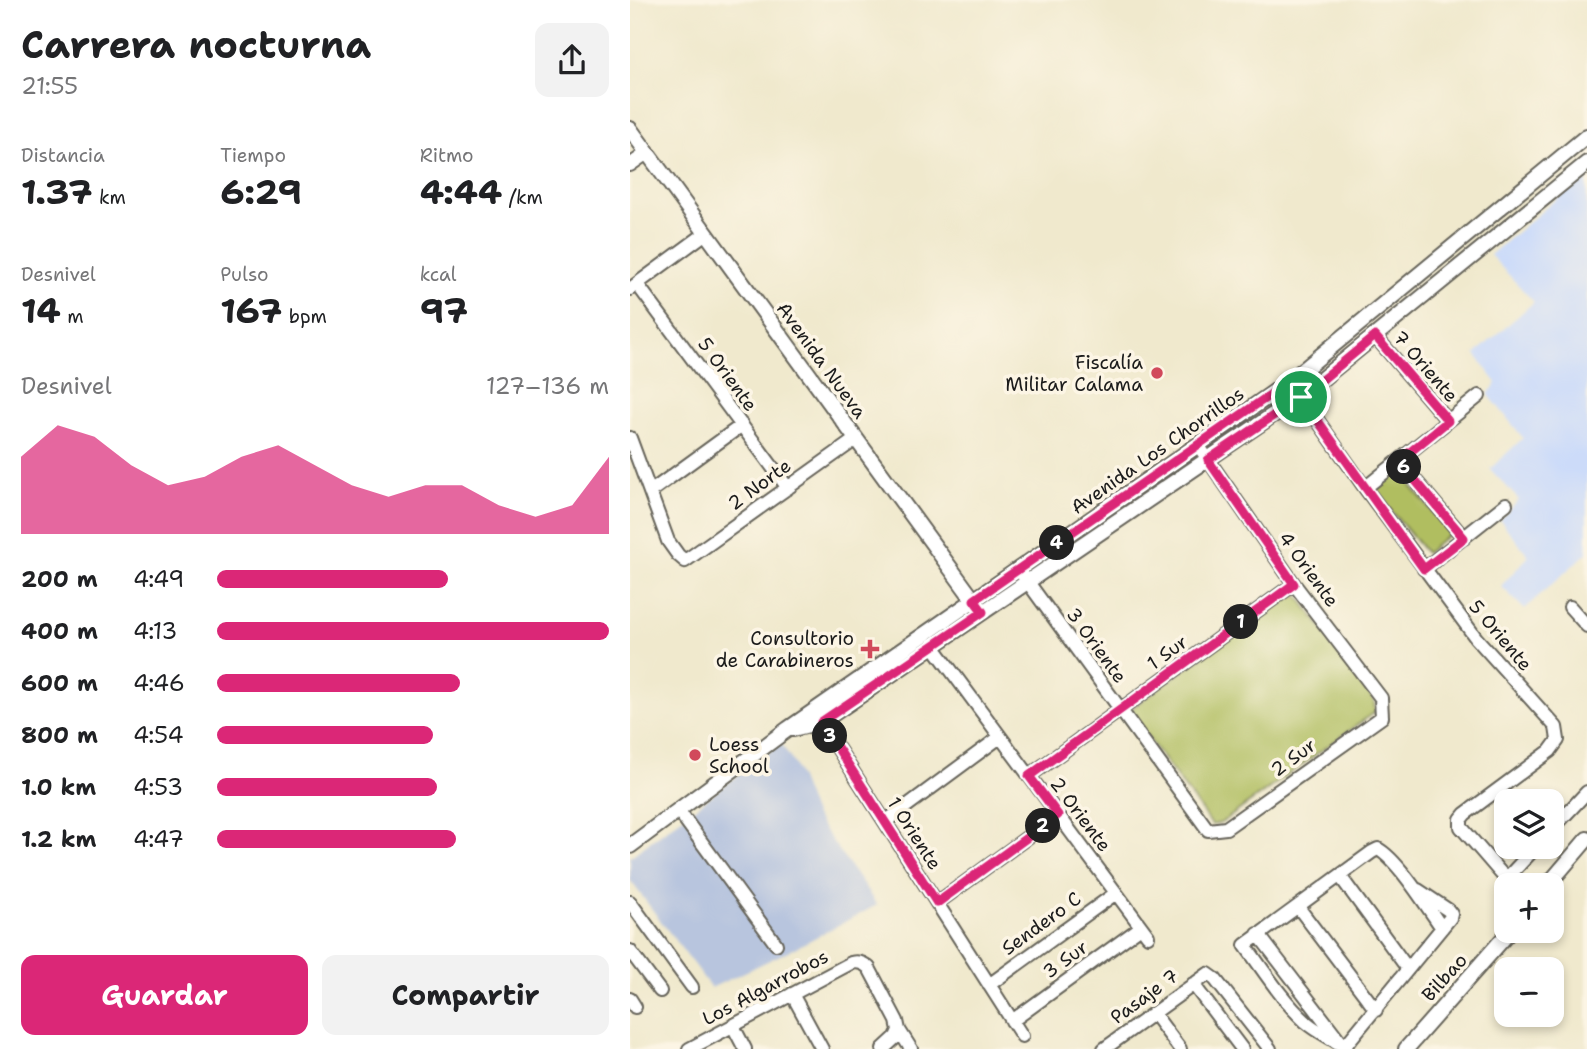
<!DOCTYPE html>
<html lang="es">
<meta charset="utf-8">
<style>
:root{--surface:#fff;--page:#f2f2f2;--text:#202124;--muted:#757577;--accent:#db2777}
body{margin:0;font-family:"Shantell Sans",sans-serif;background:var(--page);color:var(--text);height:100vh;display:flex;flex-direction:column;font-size:26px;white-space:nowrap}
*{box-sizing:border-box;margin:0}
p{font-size:23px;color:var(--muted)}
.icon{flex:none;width:38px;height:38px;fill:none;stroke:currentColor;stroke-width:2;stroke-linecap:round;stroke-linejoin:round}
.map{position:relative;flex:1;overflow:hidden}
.drawer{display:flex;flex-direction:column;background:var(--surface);width:630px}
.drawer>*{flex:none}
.buttons{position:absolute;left:864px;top:789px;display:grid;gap:14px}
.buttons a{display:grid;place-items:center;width:70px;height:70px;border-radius:14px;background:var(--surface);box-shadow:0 4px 10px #0003;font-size:35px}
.pin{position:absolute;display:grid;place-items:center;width:60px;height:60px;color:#fff;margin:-30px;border:4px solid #fff;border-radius:50%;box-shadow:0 2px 7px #0007}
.km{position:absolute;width:35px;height:35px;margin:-18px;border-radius:50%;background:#222;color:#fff;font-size:19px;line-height:35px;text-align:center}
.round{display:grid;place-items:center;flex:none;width:74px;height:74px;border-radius:14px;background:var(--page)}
.headline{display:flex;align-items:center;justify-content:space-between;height:119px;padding:0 21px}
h1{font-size:38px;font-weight:700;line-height:52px}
.stats{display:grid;grid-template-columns:repeat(3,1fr);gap:10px;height:119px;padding:7px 21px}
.stats div{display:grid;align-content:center}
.stats b{font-size:35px;font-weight:700}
.stats small{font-size:19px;font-weight:400}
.stats p{font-size:19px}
.chart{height:196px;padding:14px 21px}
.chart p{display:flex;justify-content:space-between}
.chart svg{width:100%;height:126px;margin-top:7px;fill:var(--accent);opacity:.7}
.button{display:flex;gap:14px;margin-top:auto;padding:14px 21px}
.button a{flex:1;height:80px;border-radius:14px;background:var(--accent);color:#fff;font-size:28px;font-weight:700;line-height:80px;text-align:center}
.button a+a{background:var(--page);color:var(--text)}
ul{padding:0 21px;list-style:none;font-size:23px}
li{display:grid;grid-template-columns:112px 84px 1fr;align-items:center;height:52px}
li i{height:18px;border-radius:9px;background:var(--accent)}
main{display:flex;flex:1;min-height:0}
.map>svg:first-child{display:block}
.built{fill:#ccdbf9}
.industrial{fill:#b8c5de}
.green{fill:#b0be60;stroke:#666d3e;stroke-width:2}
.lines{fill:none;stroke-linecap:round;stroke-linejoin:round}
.minor-casing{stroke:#66645a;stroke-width:16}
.tertiary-casing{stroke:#66645a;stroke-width:18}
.minor{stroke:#fff;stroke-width:12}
.tertiary{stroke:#fff;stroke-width:14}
.route-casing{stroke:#fff;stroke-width:14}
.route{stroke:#db2777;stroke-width:9}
.poi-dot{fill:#d1495b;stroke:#fcf5e5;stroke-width:2.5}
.labels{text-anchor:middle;stroke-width:7;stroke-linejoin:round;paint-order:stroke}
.street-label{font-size:19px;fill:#1c1c1c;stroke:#fcf5e5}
.poi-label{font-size:19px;fill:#1c1c1c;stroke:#fcf5e5;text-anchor:end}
</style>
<main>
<section class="drawer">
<div class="headline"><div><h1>Carrera nocturna</h1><p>21:55</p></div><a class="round"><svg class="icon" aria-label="share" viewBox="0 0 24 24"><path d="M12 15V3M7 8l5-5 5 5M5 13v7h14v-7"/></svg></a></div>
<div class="stats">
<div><p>Distancia</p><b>1.37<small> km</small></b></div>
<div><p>Tiempo</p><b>6:29</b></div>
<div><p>Ritmo</p><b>4:44<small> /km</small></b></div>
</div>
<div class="stats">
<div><p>Desnivel</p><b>14<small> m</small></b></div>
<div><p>Pulso</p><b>167<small> bpm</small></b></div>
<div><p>kcal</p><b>97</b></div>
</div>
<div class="chart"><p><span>Desnivel</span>127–136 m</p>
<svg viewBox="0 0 160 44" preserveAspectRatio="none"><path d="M0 44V17L10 6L20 10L30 20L40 27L50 24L60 17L70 13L80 20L90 27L100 31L110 27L120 27L130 34L140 38L150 34L160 17V44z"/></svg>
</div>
<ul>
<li><b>200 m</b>4:49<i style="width:59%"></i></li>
<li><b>400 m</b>4:13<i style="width:100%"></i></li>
<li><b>600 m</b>4:46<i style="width:62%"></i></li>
<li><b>800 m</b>4:54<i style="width:55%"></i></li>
<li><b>1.0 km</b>4:53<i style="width:56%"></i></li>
<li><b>1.2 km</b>4:47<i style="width:61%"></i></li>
</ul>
<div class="button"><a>Guardar</a><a>Compartir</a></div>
</section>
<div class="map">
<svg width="957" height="1049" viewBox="0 0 957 1049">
<rect width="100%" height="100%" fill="#fcf5e5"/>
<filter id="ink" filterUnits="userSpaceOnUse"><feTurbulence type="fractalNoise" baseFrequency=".0143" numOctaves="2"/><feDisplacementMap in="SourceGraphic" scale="14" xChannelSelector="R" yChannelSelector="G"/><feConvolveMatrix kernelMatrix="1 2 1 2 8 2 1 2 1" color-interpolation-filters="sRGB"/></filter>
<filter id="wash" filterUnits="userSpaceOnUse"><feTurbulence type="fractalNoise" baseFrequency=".00686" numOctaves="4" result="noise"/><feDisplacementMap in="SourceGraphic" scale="28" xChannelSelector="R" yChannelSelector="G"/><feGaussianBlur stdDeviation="1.57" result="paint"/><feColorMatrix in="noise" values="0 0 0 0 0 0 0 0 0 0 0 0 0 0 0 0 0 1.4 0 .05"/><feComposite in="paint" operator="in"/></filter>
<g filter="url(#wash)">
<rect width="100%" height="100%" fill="#f0e9cd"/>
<path class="built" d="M 957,173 L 957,553 L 894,609 L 871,586 L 899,556 L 870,520 L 889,500 L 860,469 L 893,438 L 858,394 L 867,383 L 845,354 L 904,302 L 860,255 Z"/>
<path class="industrial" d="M 151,743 L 165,766 L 184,815 L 247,905 L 167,947 L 81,988 L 0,880 L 0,857 Z"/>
<path class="green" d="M 768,470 L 820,533 L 796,553 L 744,490 Z
M 661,593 L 668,595 L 744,701 L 745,712 L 591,823 L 582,825 L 501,715 L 503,707 Z"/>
</g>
<g filter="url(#ink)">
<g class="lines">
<g class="minor-casing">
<path id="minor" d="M 0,165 L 17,153
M 7,284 L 158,488
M 0,289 L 76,233
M 745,336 L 818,421
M 660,381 L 735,488 L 846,638 L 926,727 L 928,740 L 920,751 L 835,814 L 831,819 L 831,827 L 882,886
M 0,438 L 38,541 L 48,555 L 55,561 L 226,439
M 769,461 L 834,538
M 735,488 L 849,396
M 20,492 L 112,425
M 794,569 L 876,504
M 392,574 L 578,830 L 596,828 L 752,717 L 751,698 L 664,584 L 568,445
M 940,607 L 957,626
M 303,646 L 518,936
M 191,722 L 392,1036
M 399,776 L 664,584
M 48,810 L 146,944
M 255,822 L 370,737
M 922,829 L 957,792
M 710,876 L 778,969
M 876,879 L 906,847
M 0,902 L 62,987
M 307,903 L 428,815
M 668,907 L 746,1010
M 628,934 L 710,1041
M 0,951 L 30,991
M 563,984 L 612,1049
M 359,985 L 486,893
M 162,994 L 192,1049
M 0,999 L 5,1007
M 524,1014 L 550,1049
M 382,1021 L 511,927
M 103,1026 L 115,1049
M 714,1047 L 820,918 L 821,914 L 818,910 L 788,890
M 59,1049 L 221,963 C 228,961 234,963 239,968 L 267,1021 L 269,1030 L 281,1049
M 253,1049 L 266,1037 L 269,1030
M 474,1049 L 578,974 L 585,979 L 640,1049
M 717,1049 C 704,1039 689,1033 676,1022 C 652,1000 634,971 615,945 L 742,852 L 748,849 C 768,860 798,908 812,928"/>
</g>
<g class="tertiary-casing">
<path id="tertiary" d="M 0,129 L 348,606
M 163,729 L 191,722 L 671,396 L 957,163
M 0,846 L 158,729 L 660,381 L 957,136
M 917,886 L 957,839
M 776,1049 L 880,931"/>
</g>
<use href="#minor" class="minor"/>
<use href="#tertiary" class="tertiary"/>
</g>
</g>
<g class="lines" filter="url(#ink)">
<g class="route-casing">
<path id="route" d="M 671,397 L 578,460 L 664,584 L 399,776 L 428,815 L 307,903 L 191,722 L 353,612 L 344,600 L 660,381 C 704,444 749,507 794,569 L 834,538 L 769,461 L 818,421 L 745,336 L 671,397"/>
</g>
<use href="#route" class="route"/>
</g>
<g class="poi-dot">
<circle cx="527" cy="373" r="7"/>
<path d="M236.5 638.5h7v7h7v7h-7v7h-7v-7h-7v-7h7z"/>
<circle cx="65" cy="755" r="7"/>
</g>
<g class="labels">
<g class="street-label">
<text transform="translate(192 360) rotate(54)" y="7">Avenida Nueva</text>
<text transform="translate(796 366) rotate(49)" y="7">7 Oriente</text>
<text transform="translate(98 374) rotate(54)" y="7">5 Oriente</text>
<text transform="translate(527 450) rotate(-35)" y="7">Avenida Los Chorrillos</text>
<text transform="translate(129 484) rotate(-36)" y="7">2 Norte</text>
<text transform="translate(679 569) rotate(54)" y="7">4 Oriente</text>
<text transform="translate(871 635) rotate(50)" y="7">5 Oriente</text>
<text transform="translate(467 645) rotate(54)" y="7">3 Oriente</text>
<text transform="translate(537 652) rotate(-36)" y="7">1 Sur</text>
<text transform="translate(663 757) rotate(-36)" y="7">2 Sur</text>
<text transform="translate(451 814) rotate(53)" y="7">2 Oriente</text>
<text transform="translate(285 833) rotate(57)" y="7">1 Oriente</text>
<text transform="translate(411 923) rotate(-36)" y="7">Sendero C</text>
<text transform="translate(435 959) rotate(-36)" y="7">3 Sur</text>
<text transform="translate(814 977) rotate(-48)" y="7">Bilbao</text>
<text transform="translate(135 987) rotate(-28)" y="7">Los Algarrobos</text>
<text transform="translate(514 996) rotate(-36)" y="7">Pasaje 7</text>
</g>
<g class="poi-label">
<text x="513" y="369">Fiscalía<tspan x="513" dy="22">Militar Calama</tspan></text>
<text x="224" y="645">Consultorio<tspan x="224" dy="22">de Carabineros</tspan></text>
<text x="79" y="751" text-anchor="start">Loess<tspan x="79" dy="22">School</tspan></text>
</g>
</g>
</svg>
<div class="buttons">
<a><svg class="icon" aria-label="layers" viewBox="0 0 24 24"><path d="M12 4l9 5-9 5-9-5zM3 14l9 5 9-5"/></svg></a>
<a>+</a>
<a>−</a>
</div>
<div class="pin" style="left:671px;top:397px;background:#1e9e55"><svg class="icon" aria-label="arrive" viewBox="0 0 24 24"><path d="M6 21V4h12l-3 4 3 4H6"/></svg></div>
<b class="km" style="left:611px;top:622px">1</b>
<b class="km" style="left:413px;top:826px">2</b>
<b class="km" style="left:200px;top:736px">3</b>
<b class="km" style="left:427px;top:543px">4</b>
<b class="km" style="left:774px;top:467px">6</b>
</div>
</main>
